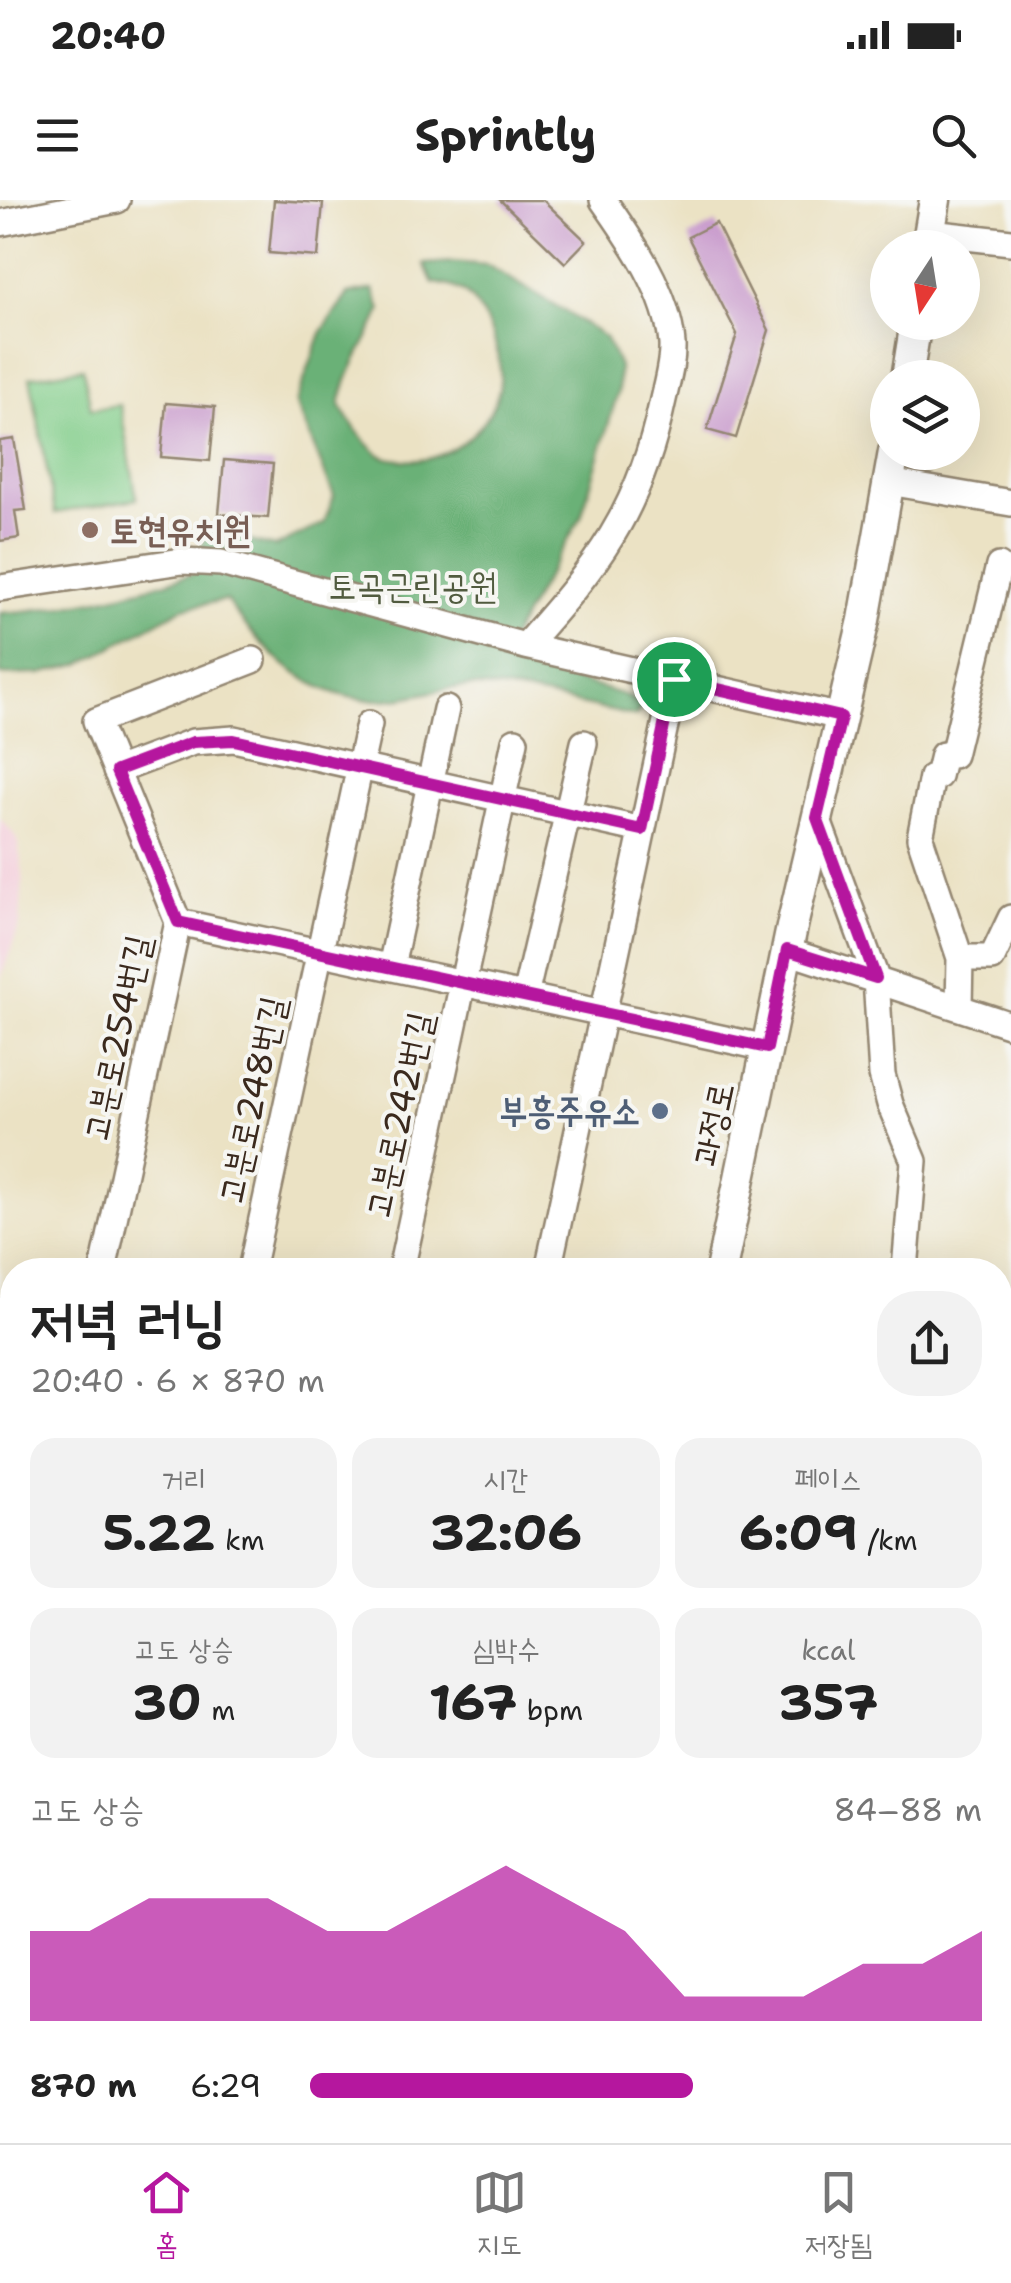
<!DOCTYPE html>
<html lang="ko">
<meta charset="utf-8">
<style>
:root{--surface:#fff;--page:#f2f2f2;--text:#222;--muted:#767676;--line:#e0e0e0;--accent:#b5179e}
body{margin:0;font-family:"Shantell Sans","Poor Story",sans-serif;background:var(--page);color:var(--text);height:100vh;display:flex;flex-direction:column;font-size:38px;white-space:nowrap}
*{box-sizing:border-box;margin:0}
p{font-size:32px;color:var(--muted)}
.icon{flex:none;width:55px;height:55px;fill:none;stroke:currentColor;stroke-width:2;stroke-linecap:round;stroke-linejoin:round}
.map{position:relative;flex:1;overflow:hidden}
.side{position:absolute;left:0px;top:1058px;width:1012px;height:888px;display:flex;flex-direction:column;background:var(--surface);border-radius:40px 40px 0 0;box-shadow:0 10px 40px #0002}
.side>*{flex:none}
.needle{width:65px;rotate:192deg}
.controls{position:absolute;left:870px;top:30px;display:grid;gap:20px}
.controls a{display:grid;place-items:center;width:110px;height:110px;border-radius:50%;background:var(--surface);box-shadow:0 10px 40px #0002;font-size:50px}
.pin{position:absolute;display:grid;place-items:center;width:85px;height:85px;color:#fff;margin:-42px;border:5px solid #fff;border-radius:50%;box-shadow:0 2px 10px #0007}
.round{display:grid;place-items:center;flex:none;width:105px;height:105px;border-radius:40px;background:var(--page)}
.summary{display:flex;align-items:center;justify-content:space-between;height:170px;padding:0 30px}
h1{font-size:55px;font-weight:700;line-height:75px}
.figures{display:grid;grid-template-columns:repeat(3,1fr);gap:15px;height:170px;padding:10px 30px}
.figures div{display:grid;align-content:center;border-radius:25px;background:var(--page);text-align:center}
.figures b{font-size:50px;font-weight:700}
.figures small{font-size:28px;font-weight:400}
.figures p{font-size:28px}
.chart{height:280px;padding:20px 30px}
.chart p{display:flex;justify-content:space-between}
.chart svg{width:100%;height:180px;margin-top:10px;fill:var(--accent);opacity:.7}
ul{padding:0 30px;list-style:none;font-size:32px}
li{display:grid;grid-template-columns:160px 120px 1fr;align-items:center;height:75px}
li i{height:25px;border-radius:12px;background:var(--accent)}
.status{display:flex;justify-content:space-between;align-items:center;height:70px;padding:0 50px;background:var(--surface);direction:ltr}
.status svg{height:28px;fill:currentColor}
header{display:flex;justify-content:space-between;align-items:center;height:130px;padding:0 30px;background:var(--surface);font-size:45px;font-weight:700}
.dock{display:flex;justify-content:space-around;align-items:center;height:140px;border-top:2px solid var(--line);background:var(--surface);font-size:28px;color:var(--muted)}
.dock a{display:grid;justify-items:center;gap:5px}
.dock .active{color:var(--accent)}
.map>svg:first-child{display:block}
.built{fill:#f4cfdc}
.green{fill:#83ce8b;stroke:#5f7c54;stroke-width:2.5}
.forest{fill:#6ab177;stroke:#526e4a;stroke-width:2.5}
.building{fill:#ca9ece}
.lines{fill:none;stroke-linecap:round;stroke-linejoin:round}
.minor-casing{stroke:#938671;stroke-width:30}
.major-casing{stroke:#938671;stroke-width:35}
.minor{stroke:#fff;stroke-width:25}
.major{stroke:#fff;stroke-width:30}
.route-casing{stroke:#fff;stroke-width:20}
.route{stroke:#b5179e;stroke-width:12}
.education-dot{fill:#8d6e63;stroke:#f6f6f2;stroke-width:4}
.service-dot{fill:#5c6f8a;stroke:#f6f6f2;stroke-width:4}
.labels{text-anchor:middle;stroke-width:8;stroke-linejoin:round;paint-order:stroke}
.education-label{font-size:35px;font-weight:bold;fill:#785e54;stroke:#f6f6f2;text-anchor:start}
.park-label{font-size:35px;fill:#515b3f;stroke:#f6f6f2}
.street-label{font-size:35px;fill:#3b2a1e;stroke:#f6f6f2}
.service-label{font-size:35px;font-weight:bold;fill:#4e5e75;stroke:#f6f6f2;text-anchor:end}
</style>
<div class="status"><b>20:40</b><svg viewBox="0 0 49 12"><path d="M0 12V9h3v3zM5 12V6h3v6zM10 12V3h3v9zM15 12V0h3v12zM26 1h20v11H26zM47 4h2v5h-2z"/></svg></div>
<header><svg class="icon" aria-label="menu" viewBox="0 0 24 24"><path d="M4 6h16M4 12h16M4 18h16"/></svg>Sprintly<svg class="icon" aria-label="search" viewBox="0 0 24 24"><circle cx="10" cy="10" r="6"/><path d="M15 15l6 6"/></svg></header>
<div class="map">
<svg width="1011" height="1943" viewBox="0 0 1011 1943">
<rect width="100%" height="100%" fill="#f6f6f2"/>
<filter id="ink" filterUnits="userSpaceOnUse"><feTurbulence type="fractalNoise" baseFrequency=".01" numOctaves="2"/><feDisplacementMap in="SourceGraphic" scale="20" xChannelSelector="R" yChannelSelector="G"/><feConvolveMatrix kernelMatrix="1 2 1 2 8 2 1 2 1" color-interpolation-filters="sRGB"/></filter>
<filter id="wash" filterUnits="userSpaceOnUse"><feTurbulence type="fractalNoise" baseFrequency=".0048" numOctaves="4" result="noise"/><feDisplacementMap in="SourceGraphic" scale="40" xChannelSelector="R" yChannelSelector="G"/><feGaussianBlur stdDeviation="2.25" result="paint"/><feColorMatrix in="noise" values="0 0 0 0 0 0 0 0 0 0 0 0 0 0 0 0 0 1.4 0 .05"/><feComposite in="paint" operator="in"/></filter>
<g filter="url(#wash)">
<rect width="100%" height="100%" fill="#ebe2c4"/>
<path class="built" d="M 0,618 L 17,638 L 23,674 L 20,724 L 0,780 Z"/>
<path class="green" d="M 83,168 L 91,209 L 120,205 L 137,299 L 55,313 L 30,177 Z"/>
<path class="forest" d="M 453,62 L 487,65 L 550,102 L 605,137 L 619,166 L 618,192 L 581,317 L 500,457 L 621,494 L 643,504 L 636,516 C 585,507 530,489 478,487 C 451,485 421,496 395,499 C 319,508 266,456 226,400 L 183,408 L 81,464 L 40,474 L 0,475 L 0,413 C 65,409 130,394 192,374 L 207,331 L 275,347 L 324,323 L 334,296 L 296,203 L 321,133 L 348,94 L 373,89 L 381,110 C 367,145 347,168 340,205 C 351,223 362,241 379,254 C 385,259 393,259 401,260 C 442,265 482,237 497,197 C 509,166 487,101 456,88 C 449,85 440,84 433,83 L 424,64 Z"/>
<g id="blocks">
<path class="building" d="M 274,0 L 323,3 L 318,57 L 269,53 Z
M 500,0 L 543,0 L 586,41 L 565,63 Z
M 716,23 L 769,130 L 736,238 L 707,230 L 737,134 L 688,37 Z
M 166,203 L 215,207 L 210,261 L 161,257 Z
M 14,239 L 26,310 L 15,311 L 19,338 L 0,341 L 0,241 Z
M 224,260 L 273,264 L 268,318 L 219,314 Z
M 1000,1242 L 1011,1245 L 1011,1281 L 1000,1278 Z
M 1000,1602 L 1011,1604 L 1011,1681 L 1000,1679 Z
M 430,1932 L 492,1932 L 495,1933 L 492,1943 L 428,1943 Z"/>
</g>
</g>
<g filter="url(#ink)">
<use href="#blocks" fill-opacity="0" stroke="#938671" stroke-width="2.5"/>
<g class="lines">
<g class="minor-casing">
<path id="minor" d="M 0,23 L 117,0
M 930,33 L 1011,42
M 889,282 L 1011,303
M 0,388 L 182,361 L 221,363 L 525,446 L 841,517
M 525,446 C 597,365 639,313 662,204 C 666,185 673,163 672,144 C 668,93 632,41 603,0
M 116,571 L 193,542 L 234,539 L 642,630
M 817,618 L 876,778 L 882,875 L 890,904 L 914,961 L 905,1070
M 178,722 L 767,848
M 787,751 L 1011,825
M 960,758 L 992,758 L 1011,718
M 391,767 L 446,509
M 525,796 L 584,543
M 959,806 L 960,758 L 920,638 L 932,577 L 938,576 L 943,555 L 953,555 L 999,366
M 103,1070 L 178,722 L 96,521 L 253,460
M 251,1070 L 369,524
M 401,1070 L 515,541
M 548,1070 L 675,479
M 0,1112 L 12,1114
M 1000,1153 L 1011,1150
M 0,1550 L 12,1489
M 1000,1706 L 1003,1707 L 1005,1745 L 1000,1754
M 7,1916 L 12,1918
M 83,1932 L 132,1943
M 745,1932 L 755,1943
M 937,1932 L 948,1943
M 212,1943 L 215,1932
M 361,1943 L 364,1932
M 702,1943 L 704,1932"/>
</g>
<g class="major-casing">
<path id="major" d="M 927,48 L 935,0
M 907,178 L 916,122
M 721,1070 L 793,722 L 864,420 L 894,252
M 0,1467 L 12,1470
M 1000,1803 L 1011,1812
M 534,1943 L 536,1932"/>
</g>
<use href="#minor" class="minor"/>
<use href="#major" class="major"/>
</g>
</g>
<g class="lines" filter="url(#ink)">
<g class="route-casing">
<path id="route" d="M 674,479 L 841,517 L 817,618 L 876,778 L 787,750 L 767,848 L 178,722 L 116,571 L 193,542 L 234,540 L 642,630 Z"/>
</g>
<use href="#route" class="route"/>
</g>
<circle class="education-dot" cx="90" cy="330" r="10"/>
<circle class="service-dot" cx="660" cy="911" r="10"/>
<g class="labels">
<g class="education-label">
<text x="110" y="342">토현유치원</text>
</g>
<g class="park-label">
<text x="413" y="398">토곡근린공원</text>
</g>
<g class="street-label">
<text transform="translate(117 838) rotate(-78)" y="12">고분로254번길</text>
<text transform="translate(252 900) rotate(-78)" y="12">고분로248번길</text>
<text transform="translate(399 915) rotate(-78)" y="12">고분로242번길</text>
<text transform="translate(713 924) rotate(-78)" y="12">과정로</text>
</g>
<g class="service-label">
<text x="640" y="923">부흥주유소</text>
</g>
</g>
</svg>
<div class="controls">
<a><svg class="needle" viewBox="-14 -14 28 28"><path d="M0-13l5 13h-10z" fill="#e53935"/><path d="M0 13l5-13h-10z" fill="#767676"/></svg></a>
<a><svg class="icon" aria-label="layers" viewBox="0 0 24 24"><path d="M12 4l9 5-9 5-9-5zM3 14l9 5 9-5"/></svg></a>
</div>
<div class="pin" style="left:674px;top:479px;background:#1e9e55"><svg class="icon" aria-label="arrive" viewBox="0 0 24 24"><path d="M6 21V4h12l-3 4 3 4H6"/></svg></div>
<section class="side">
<div class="summary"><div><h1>저녁 러닝</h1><p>20:40 · 6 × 870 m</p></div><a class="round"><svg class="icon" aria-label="share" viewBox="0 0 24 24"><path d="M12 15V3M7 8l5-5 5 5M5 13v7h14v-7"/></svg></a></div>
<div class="figures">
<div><p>거리</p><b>5.22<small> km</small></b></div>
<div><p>시간</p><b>32:06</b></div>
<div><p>페이스</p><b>6:09<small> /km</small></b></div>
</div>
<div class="figures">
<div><p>고도 상승</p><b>30<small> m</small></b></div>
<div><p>심박수</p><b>167<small> bpm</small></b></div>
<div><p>kcal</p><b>357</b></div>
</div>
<div class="chart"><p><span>고도 상승</span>84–88 m</p>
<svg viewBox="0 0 160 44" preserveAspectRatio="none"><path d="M0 44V22L10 22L20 14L30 14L40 14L50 22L60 22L70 14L80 6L90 14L100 22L110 38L120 38L130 38L140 30L150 30L160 22V44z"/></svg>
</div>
<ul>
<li><b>870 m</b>6:29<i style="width:57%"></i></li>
</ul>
</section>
</div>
<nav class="dock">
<a class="active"><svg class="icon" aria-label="home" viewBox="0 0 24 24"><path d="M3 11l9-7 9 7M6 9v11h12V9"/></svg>홈</a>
<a><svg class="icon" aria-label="map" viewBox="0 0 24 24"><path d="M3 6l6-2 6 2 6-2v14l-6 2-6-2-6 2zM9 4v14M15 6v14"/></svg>지도</a>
<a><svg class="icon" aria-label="saved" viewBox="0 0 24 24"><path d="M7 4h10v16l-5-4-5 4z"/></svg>저장됨</a>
</nav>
